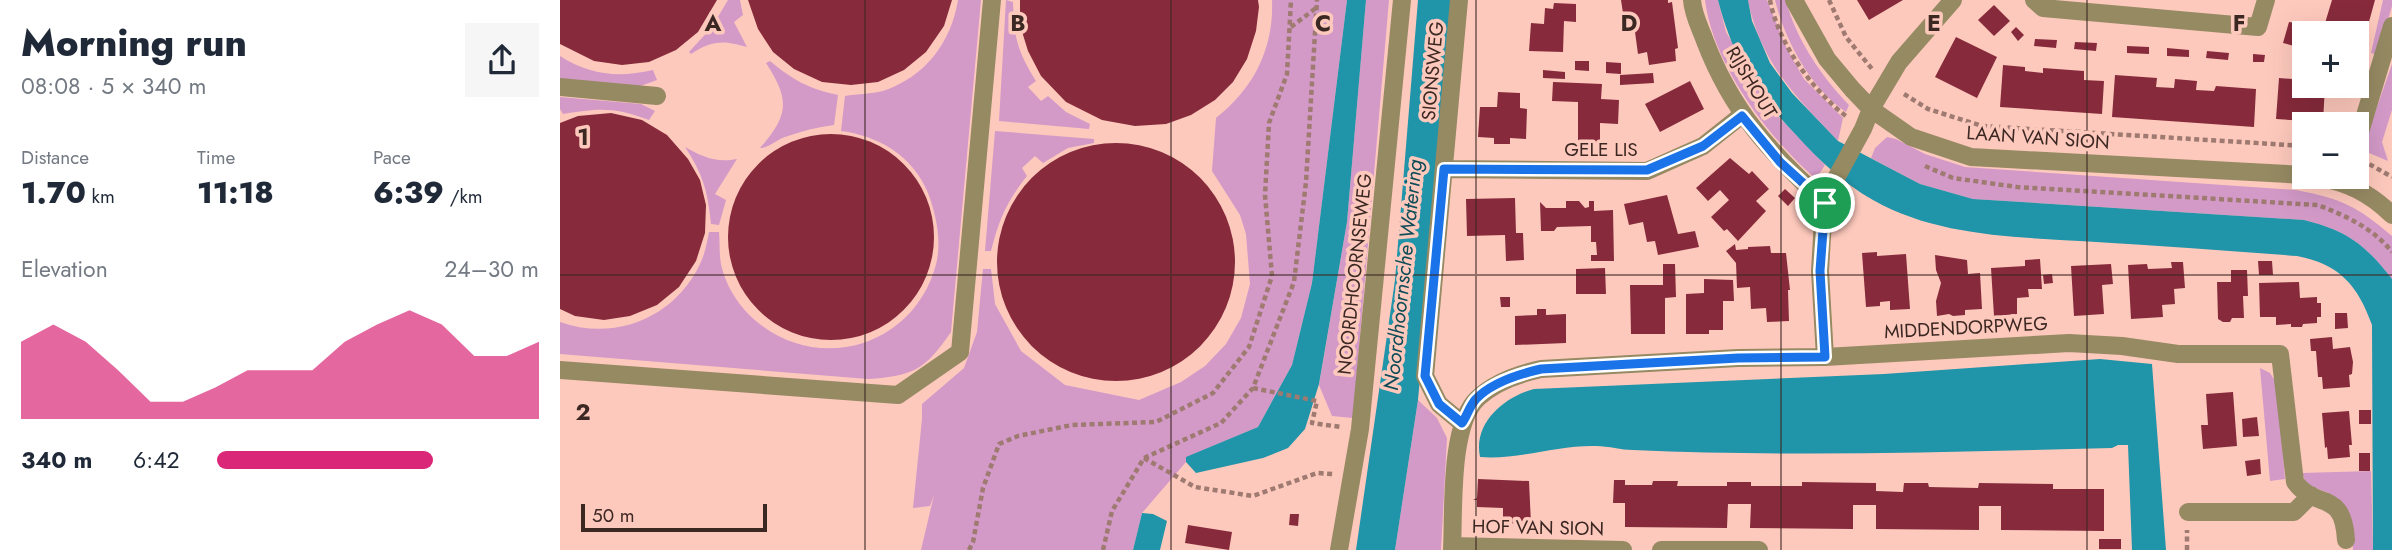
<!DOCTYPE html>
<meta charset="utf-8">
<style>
:root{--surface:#fff;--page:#f6f6f7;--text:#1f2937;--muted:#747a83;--accent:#db2777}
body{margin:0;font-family:Jost,sans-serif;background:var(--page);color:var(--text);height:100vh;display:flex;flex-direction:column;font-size:26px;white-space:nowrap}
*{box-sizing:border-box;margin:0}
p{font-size:23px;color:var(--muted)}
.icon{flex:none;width:38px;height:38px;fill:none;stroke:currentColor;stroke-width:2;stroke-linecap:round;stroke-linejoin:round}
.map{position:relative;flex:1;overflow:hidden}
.details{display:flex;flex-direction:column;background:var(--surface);width:560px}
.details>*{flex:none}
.fabs{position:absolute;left:1732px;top:21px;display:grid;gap:14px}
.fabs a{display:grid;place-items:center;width:77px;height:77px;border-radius:0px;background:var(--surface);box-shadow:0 7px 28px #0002;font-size:35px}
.scale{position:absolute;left:21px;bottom:18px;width:186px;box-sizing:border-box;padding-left:7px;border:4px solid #3c2823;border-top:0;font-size:19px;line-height:24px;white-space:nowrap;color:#3c2823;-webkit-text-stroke:5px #fec9bd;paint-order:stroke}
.pin{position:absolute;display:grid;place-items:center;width:60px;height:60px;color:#fff;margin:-30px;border:4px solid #fff;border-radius:50%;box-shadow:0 2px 7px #0007}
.round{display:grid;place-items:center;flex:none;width:74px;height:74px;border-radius:0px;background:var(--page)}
.summary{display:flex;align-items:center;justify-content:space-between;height:119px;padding:0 21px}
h1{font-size:38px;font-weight:800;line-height:52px}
.metrics{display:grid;grid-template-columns:repeat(3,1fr);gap:10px;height:119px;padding:7px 21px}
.metrics div{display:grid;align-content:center}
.metrics b{font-size:30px;font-weight:800}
.metrics small{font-size:19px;font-weight:400}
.metrics p{font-size:19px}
.chart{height:196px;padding:14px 21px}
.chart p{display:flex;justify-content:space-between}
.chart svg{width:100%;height:126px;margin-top:7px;fill:var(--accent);opacity:.7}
ul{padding:0 21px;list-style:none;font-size:23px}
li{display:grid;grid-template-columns:112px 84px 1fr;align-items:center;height:52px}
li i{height:18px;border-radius:9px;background:var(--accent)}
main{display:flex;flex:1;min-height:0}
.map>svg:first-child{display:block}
.grass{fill:#d39ac8}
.water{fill:#2094a9}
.building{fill:#872b3c}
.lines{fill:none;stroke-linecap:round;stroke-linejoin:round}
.path{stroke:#9e7a71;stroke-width:4.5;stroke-dasharray:5 3.5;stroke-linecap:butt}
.minor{stroke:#968a63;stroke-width:18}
.route-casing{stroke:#fff;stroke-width:14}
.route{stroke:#1a73e8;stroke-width:9}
.grid{fill:none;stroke:#3c2823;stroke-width:2;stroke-opacity:0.55}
.labels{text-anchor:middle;stroke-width:7;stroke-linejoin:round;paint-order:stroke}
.street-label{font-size:19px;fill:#3c2823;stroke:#fec9bd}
.water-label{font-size:21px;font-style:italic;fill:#0e4c58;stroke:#fec9bd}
.grid-label{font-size:23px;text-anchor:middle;font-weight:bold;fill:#3c2823;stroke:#fec9bd;stroke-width:7;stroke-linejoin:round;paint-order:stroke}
</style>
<main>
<section class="details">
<div class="summary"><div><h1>Morning run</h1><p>08:08 · 5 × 340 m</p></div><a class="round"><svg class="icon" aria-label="share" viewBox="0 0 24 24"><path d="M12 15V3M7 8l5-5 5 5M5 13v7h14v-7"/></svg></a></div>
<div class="metrics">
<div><p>Distance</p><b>1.70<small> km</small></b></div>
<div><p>Time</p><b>11:18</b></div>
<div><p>Pace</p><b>6:39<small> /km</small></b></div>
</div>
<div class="chart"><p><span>Elevation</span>24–30 m</p>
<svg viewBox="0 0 160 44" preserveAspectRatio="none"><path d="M0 44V17L10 11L20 17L30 27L40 38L50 38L60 33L70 27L80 27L90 27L100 17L110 11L120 6L130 11L140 22L150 22L160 17V44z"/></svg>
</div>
<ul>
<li><b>340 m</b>6:42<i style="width:67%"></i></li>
</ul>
</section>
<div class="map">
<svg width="1832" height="550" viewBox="0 0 1832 550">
<rect width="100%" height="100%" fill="#fec9bd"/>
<path class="grass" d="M 168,0 L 180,0 L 183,15 L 174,22 L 187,47 C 163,40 152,40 131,54 L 129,52 L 152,27 Z
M 398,0 L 421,0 L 391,332 C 365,370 353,376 308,379 L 0,354 L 0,322 C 56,342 115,317 140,264 C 145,254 147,242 149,232 L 159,232 C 160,243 159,254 161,264 C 166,288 182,311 201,325 C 263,372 350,345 374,271 C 383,246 377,217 368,193 C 353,156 319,136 281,131 L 285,96 C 297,94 311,94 323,91 C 365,77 391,43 398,0 Z
M 446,0 L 453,2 C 454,38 457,50 476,81 L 468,87 L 481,101 L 488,96 L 506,112 L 530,124 L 529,129 L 439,121 Z
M 712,0 L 787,0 L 752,283 L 732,365 L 698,427 L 627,457 L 626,462 L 582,513 L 573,550 L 361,550 L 374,495 L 370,506 L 353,508 L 362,419 L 362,404 L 404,368 L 417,332 L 423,269 L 431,269 L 435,304 L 461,351 L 505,385 L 579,400 L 621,382 L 645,366 L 666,344 L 681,318 L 690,284 L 686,234 L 680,215 L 652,171 L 656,118 C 694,88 714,48 712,0 Z
M 806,0 L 829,0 L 793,418 L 772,416 L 759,385 L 787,222 Z
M 1145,0 L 1158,0 L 1166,32 L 1213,111 L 1265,165 L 1256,179 C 1208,137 1153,65 1145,0 Z
M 1188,0 L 1207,0 L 1227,49 L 1244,79 L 1283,118 L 1278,141 C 1236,97 1200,62 1188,0 Z
M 1215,0 L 1226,0 C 1235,38 1262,77 1289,105 L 1286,112 C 1251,88 1225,41 1215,0 Z
M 1823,0 L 1832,0 L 1832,6 L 1818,55 L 1811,53 Z
M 0,56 C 30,75 58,78 93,70 L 97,80 L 75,88 L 0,79 Z
M 210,61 C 233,80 249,89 278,95 L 274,125 C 257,127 242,131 225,137 C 216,140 209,148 200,148 C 229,115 230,100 206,63 Z
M 1832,64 L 1832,110 L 1822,142 L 1828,161 L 1802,150 Z
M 0,97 L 81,104 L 95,111 L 89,120 C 54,107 40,108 3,114 L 0,109 Z
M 435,131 L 534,139 L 534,143 L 508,148 L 483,163 L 475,156 L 462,168 L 467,176 C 447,201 439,219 431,251 L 425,251 Z
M 1327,137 L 1336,139 L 1365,154 L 1405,167 L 1736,190 C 1782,199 1797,206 1832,236 L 1832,279 C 1806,245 1786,230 1744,220 L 1413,199 L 1360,184 L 1311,158 L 1315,148 Z
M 125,147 C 143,157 156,163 177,159 L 155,194 L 166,200 L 159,225 L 151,224 C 148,192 143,174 125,147 Z
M 1700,368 L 1710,373 L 1718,386 L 1725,479 L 1710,481 Z
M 858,400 L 877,418 L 887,438 L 881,550 L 835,550 Z
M 1811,471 L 1813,550 L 1793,550 C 1792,529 1793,507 1772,495 C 1764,490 1755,489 1746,483 L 1742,473 Z"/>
<path class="water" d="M 787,0 L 806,0 L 787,222 L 759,384 L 745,429 L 728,448 L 703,458 L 636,473 L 626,462 L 626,457 L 698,427 L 732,365 L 752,283 Z
M 858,0 L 894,0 L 858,400 L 835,550 L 796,550 L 835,280 Z
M 1158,0 L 1188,0 L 1192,21 L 1210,63 L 1232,93 L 1278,141 L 1360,184 L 1413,199 L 1744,220 C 1786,230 1806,245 1832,279 L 1832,550 L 1813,550 L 1812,325 C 1798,286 1780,264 1737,256 C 1670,251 1603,246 1536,242 C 1462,237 1380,238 1313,200 C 1283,183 1260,161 1237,136 C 1197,95 1172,56 1158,0 Z
M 1540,359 L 1592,364 L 1606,550 L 1572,550 L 1568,445 L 1558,445 L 1552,448 C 1393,452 1232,457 1073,450 C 1061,450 1049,446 1036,446 C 997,445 959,460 920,457 C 913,423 944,397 974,389 L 1324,374 Z
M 582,513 L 593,514 L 607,521 L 600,550 L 573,550 Z"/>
<path class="building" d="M 0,0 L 157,0 L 138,32 L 116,50 L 89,62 L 62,65 L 34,61 L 0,44 Z
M 188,0 L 392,0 L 384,26 L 366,52 L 344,70 L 318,82 L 291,85 L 262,82 L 234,69 L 213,52 L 198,29 Z
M 460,0 L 698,0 L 699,7 L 696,31 L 687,59 L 673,82 L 655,100 L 631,115 L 606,124 L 575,126 L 542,120 L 506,102 L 481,76 L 468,51 L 460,25 Z
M 1061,0 L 1108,0 L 1108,3 L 1112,2 L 1118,48 L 1115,49 L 1116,61 L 1089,65 L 1087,52 L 1078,54 L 1075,32 L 1066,33 Z
M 1297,0 L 1343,0 L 1309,20 Z
M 1772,0 L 1815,0 L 1802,47 L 1797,46 L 1797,33 L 1762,33 Z
M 994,3 L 1016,4 L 1016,22 L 1004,21 L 1003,52 L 969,51 L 971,23 L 984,24 L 985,8 L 993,9 Z
M 1434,5 L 1450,21 L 1434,36 L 1418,20 Z
M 1729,22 L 1736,23 L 1733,34 L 1745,37 L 1745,49 L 1723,43 Z
M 1456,27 L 1464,35 L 1458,41 L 1451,32 Z
M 1396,37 L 1437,57 L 1417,98 L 1375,77 Z
M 1475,39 L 1497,40 L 1496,48 L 1474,46 Z
M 1515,42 L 1537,43 L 1536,51 L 1514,49 Z
M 1567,46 L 1589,47 L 1589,54 L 1567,53 Z
M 1607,48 L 1629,50 L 1629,57 L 1607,56 Z
M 1647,51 L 1669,53 L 1668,60 L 1646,58 Z
M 1693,54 L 1705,55 L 1704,62 L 1693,62 Z
M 1015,61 L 1029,61 L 1029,71 L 1015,70 Z
M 1046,62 L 1061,63 L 1061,74 L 1046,73 Z
M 1443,65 L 1465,67 L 1465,71 L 1483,73 L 1483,68 L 1524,71 L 1524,80 L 1544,81 L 1542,114 L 1440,107 Z
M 983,70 L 1005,72 L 1005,79 L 983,78 Z
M 1093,73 L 1094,83 L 1060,85 L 1060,75 Z
M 1555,75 L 1597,78 L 1596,87 L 1614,88 L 1615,79 L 1637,81 L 1636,90 L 1654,91 L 1656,86 L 1696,89 L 1694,127 L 1552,117 Z
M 1719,78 L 1745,80 L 1745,86 L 1765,86 L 1763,122 L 1716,119 Z
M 1130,81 L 1144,109 L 1100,132 L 1085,104 Z
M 993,82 L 1042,84 L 1041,99 L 1059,100 L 1058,124 L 1040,123 L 1040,145 L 1018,144 L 1018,102 L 992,101 Z
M 938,92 L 960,93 L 960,108 L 967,109 L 966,139 L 950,138 L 950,144 L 934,144 L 934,138 L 918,137 L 920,107 L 937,107 Z
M 51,113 L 82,120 L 107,135 L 128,159 L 140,180 L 146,205 L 145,233 L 136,261 L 119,287 L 97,305 L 70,316 L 44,320 L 15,316 L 0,309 L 0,123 L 18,116 Z
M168 237a103 103 0 1 1 206 0a103 103 0 1 1-206 0Z
M437 262a119 119 0 1 1 238 0a119 119 0 1 1-238 0Z
M 1170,158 L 1189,174 L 1192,171 L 1209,189 L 1196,201 L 1206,211 L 1178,241 L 1167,229 L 1164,231 L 1151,217 L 1169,200 L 1160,190 L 1148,201 L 1136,188 Z
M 1225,189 L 1235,198 L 1228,206 L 1218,196 Z
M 1107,195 L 1118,234 L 1135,231 L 1139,247 L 1098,255 L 1095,241 L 1087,242 L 1083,222 L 1069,225 L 1064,204 Z
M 955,198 L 956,233 L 963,233 L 964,260 L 946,261 L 945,235 L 907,236 L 906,199 Z
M 1006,201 L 1019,201 L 1025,208 L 1029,207 L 1029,201 L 1034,201 L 1034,211 L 1053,210 L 1054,261 L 1031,261 L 1031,255 L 1037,255 L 1036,242 L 1031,242 L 1031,226 L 997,227 L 994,231 L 981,231 L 980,202 L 986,208 L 1006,208 Z
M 1175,244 L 1176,250 L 1188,249 L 1188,247 L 1210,246 L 1211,253 L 1226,253 L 1230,290 L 1228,290 L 1229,321 L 1207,322 L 1206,308 L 1191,309 L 1190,287 L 1177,288 L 1176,263 L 1166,251 Z
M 1317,252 L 1317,256 L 1346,254 L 1350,309 L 1330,310 L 1330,301 L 1320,302 L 1320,306 L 1306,307 L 1302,253 Z
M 1375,255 L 1407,260 L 1408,274 L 1420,273 L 1422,309 L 1405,310 L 1405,315 L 1393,316 L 1389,314 L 1377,316 L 1376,301 L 1381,283 L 1376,270 Z
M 1480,259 L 1482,289 L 1468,289 L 1469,297 L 1457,298 L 1457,314 L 1434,316 L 1431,268 L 1465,266 L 1465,260 Z
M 1698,261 L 1712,261 L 1713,275 L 1699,275 Z
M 1611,262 L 1623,262 L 1625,288 L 1614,289 L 1615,304 L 1602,305 L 1603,317 L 1571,319 L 1568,265 L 1587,264 L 1588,269 L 1612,268 Z
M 1103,264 L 1115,264 L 1116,297 L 1105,298 L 1105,334 L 1071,334 L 1070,285 L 1103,285 Z
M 1551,264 L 1553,284 L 1542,285 L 1544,314 L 1514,316 L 1511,266 Z
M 1045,268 L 1046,294 L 1016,294 L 1016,269 Z
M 1671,270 L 1687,270 L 1688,296 L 1683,296 L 1684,318 L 1672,318 L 1670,322 L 1663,322 L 1658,319 L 1657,282 L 1671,282 Z
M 1492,274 L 1493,283 L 1484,284 L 1483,275 Z
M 1144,279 L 1173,280 L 1174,301 L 1163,301 L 1163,330 L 1149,330 L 1149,334 L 1126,334 L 1126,294 L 1144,293 Z
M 1739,282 L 1740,298 L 1757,297 L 1757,303 L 1761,303 L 1761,317 L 1757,317 L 1757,323 L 1743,324 L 1742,327 L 1731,327 L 1731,324 L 1716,325 L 1716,317 L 1700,317 L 1699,283 Z
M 940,297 L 950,297 L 950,307 L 941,307 Z
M 977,309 L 986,309 L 986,315 L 1006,314 L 1006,343 L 955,345 L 955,316 L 977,315 Z
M 1775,313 L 1787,313 L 1788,328 L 1775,329 Z
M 1772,337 L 1773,349 L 1790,347 L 1793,362 L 1792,374 L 1789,375 L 1790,387 L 1763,389 L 1762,377 L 1758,377 L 1756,351 L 1751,351 L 1750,339 Z
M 1673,392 L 1677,446 L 1643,449 L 1641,425 L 1648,425 L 1646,394 Z
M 1799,410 L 1811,410 L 1811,424 L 1799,424 Z
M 1789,411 L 1792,445 L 1789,445 L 1790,457 L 1768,459 L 1767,447 L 1765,448 L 1762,413 Z
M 1697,417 L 1699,436 L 1683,437 L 1682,419 Z
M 1799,453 L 1810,453 L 1810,471 L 1799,471 Z
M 1700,459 L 1701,474 L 1687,476 L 1685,461 Z
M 918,479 L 969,481 L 971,524 L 943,523 L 943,508 L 917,507 L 917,500 L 913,500 L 917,498 Z
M 1054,480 L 1065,480 L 1065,485 L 1092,485 L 1093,481 L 1118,481 L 1117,486 L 1167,486 L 1167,482 L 1191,482 L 1191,486 L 1242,486 L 1242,482 L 1316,483 L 1316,491 L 1343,492 L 1344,483 L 1368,483 L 1369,487 L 1418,488 L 1419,483 L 1493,484 L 1493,489 L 1544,489 L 1544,531 L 1441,530 L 1441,506 L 1419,506 L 1419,530 L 1316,529 L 1316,505 L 1293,505 L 1293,529 L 1190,528 L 1191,504 L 1168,504 L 1167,528 L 1065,527 L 1065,503 L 1053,503 Z
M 730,514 L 739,514 L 738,526 L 729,525 Z
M 628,525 L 672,532 L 669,550 L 625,543 Z
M 1539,539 L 1561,539 L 1561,549 L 1539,549 Z"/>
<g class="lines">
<path class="path" d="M 1210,0 C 1218,43 1252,90 1287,117
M 1269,0 L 1286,37 L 1312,69
M 731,27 L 756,8
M 1344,94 L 1368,109 L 1422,126 L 1745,146
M 1802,160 L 1832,177
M 1365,166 L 1393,178 L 1457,187 L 1758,205 C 1786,216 1813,228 1832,252
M 693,388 L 757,401 L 752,423 L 781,427
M 584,458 L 635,487 L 693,496 L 757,473 L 773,474
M 409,550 L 413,542 L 423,488 L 439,444 L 458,436 L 512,425 L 596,422 L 653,393 L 689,347 L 712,276 L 705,195 L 709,123 L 727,74 L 731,0
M 543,550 L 552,511 L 584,458 L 661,423 L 693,388 L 734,282 L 746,182 L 757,0
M 1627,550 L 1627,530"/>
<path class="minor" d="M 899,0 L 865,376 L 879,404 L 902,423
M 1132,0 C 1133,15 1140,27 1145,41 C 1172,112 1211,153 1265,203
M 1234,0 L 1267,59 L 1292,89 L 1311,109 L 1351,137 L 1411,157 L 1745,175
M 1474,0 L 1483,8 L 1698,27 L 1706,0
M 0,87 L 97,96
M 1797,142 L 1832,26
M 884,169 L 1087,171 L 1143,146 L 1182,115
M 1757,177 C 1787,182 1810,193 1832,215
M 1265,357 L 1260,271 L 1263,220 L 1269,191 L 1303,129 L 1311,109 L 1339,62 L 1393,0
M 0,370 L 338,395 L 400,352 L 432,0
M 1628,512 L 1734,512 L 1751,495
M 892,546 L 1063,550
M 779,550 L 800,429 L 842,0
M 892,550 C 894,512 889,424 918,398 C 935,382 958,374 981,369 L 1178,358 L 1265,357 L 1509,343 L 1562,346 L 1618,354 L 1720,354 L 1735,482 C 1756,511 1783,488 1786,540
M 1101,550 L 1199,550"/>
</g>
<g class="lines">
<g class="route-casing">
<path id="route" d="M 1182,116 L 1220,162 L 1265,203 L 1260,271 L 1265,357 L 1178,358 L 981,369 C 959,374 932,382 916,399 C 910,405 907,416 902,423 L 879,404 L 865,376 L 884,169 L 1087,170 L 1143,146 Z"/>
</g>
<use href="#route" class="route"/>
</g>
<path class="grid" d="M 305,0 L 305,550M 611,0 L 611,550M 916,0 L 916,550M 1221,0 L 1221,550M 1527,0 L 1527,550M 0,275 L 1832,275"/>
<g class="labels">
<g class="street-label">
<text transform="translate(872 71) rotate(-85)" y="7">SIONSWEG</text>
<text transform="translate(1192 82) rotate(59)" y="7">RIJSHOUT</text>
<text transform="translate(1478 137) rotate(4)" y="7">LAAN VAN SION</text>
<text x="1041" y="156">GELE LIS</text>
<text transform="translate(794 274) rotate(-84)" y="7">NOORDHOORNSEWEG</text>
<text transform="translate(1406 327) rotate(-3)" y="7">MIDDENDORPWEG</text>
<text transform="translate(978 527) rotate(1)" y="7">HOF VAN SION</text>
</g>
<g class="water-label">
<text transform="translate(843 275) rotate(-84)" y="7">Noordhoornsche Watering</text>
</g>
</g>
<g class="grid-label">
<text x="153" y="31">A</text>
<text x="458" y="31">B</text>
<text x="763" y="31">C</text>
<text x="1069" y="31">D</text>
<text x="1374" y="31">E</text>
<text x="1679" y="31">F</text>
<text x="23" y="145">1</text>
<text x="23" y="420">2</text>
</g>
</svg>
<div class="fabs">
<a>+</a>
<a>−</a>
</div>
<div class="scale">50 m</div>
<div class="pin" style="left:1265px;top:203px;background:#1e9e55"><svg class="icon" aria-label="arrive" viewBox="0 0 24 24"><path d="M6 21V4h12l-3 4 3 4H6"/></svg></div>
</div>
</main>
